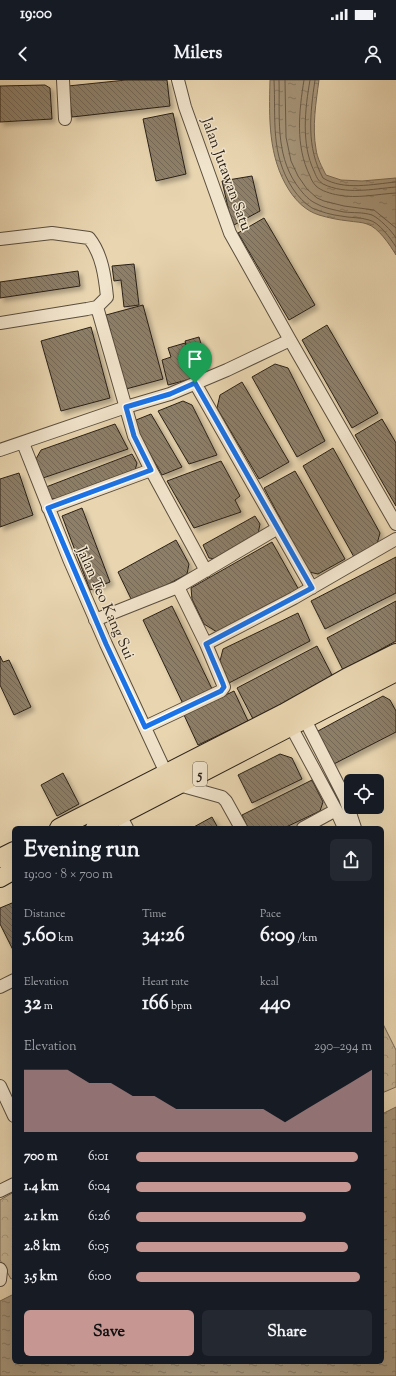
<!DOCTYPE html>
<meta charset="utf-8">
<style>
:root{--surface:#171b24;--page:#242831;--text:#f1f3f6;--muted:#9ea1a6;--accent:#c59692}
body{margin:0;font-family:"Sorts Mill Goudy",serif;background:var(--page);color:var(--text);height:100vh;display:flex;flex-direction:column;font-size:15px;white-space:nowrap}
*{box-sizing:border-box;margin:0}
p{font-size:13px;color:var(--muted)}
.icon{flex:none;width:22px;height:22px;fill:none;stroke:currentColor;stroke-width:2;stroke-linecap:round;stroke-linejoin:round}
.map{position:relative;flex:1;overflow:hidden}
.details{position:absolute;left:12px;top:746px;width:372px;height:538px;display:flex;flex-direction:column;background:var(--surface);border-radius:6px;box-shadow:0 4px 16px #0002}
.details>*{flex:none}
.controls{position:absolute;left:344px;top:694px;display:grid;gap:8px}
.controls a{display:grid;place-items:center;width:40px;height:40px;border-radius:6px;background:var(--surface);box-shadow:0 4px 16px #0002;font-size:20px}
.pin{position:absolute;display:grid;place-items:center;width:34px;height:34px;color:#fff;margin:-41px -17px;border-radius:50% 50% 50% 0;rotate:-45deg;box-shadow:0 0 4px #0007}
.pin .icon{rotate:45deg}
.round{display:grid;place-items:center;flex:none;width:42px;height:42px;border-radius:6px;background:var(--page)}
.headline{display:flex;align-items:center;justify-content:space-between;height:68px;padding:0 12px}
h1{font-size:22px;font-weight:700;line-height:30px}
.figures{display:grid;grid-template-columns:repeat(3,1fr);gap:6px;height:68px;padding:4px 12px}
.figures div{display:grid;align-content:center}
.figures b{font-size:20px;font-weight:700}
.figures small{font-size:11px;font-weight:400}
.figures p{font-size:11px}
.chart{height:112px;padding:8px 12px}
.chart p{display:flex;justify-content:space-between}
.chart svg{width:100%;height:72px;margin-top:4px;fill:var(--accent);opacity:.7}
.primary-button{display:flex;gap:8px;margin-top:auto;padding:8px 12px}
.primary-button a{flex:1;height:46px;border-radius:6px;background:var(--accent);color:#111;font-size:16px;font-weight:700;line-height:46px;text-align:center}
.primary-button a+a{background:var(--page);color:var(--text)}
ul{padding:0 12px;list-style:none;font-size:13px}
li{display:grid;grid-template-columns:64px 48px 1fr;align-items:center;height:30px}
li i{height:10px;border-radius:5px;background:var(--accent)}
.status{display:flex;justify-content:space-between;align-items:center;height:28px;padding:0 20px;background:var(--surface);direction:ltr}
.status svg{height:11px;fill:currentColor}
header{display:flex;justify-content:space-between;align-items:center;height:52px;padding:0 12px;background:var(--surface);font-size:18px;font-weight:700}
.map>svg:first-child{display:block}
.park{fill:url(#park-crowns);stroke:#7a6c58}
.water{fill:url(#water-ripples);stroke:#766855}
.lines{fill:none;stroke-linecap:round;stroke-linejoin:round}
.shore{stroke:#695c4a;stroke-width:1}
.building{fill:url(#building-back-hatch);stroke:#2a2118;filter:url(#shadow)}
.minor-casing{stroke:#5a4e3e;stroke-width:14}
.highway-casing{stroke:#2a2118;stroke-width:20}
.minor{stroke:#f1e4cc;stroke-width:12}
.highway{stroke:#e9d6b1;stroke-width:18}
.route-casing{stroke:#fff;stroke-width:8}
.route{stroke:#1a73e8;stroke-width:5}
.labels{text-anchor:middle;stroke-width:3;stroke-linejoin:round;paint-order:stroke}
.shield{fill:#f1e4cc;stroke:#665c4e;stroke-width:1}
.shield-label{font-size:14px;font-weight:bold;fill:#2a2118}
.street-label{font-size:15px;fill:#2a2118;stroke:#f1e4cc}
</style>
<div class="status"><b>19:00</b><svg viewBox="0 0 49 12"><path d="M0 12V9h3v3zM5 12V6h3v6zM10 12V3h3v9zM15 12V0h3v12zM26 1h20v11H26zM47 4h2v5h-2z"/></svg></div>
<header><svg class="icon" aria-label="back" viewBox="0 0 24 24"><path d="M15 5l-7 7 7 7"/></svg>Milers<svg class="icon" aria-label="person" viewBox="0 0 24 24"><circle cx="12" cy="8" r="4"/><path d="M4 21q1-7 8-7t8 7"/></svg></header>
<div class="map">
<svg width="396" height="1296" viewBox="0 0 396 1296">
<defs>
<pattern id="park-crowns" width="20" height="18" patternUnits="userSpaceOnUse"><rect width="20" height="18" fill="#c9b797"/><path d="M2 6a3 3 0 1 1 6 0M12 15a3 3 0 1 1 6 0" fill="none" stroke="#ad9d81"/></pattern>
<pattern id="water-ripples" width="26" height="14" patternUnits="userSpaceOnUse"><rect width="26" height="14" fill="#a8987d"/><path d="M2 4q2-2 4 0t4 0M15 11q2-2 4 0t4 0" fill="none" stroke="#897c65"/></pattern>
<pattern id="building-back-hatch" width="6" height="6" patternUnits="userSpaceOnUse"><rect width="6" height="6" fill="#8d7f68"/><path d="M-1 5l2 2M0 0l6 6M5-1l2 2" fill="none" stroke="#736855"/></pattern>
<filter id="shadow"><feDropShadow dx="3.5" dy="3.5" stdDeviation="2" flood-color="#0004"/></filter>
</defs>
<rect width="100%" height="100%" fill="#e9d6b1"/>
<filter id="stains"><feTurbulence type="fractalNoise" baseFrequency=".005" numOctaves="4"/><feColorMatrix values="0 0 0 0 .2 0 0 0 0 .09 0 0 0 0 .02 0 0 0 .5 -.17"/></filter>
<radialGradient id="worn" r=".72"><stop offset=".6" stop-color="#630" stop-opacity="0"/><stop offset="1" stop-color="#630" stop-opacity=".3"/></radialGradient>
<path class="park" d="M 382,942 L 396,970 L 396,1007 L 382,1013 Z
M 14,1112 L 14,1198 L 11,1199 L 0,1180 L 0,1120 Z"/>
<path class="water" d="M 270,0 L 319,0 C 316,22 312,47 316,69 C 317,78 322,87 326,95 L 341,100 L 362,101 L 396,98 L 396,175 C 390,165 378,147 367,144 C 362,142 355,142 349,141 C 339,140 329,138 319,135 C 306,131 296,121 289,110 C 268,77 269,38 270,0 Z
M 396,1027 L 396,1296 L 0,1296 L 0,1221 L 14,1214 L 14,1282 L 382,1282 L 382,1034 Z"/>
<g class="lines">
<path class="shore" d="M 274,0 C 276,40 270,74 293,109 C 298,116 304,123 312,128 C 321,132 332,135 341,136 C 350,138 360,137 369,140 C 379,142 391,159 396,167
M 279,0 C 280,35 275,73 296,104 C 301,111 307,119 315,123 C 323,128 335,130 344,132 C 353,133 363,132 372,135 C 379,138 392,151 396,158
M 285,0 L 286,57 L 291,81 L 298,96 L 307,109 L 317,118 L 324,121 L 344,126 L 374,130 L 396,148
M 304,0 C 299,31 295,66 310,96 C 311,99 313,103 316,106 C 321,111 332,114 338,115 C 357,119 377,114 396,113
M 310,0 C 305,29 301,64 314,91 C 316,96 318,101 323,104 C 346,115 372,109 396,107
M 315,0 C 310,34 306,67 323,98 C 344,111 373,104 396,102"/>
</g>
<path class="building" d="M 126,0 L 167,0 L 170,26 L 72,37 L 68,6 Z
M 45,5 L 50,8 L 52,39 L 0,42 L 0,6 Z
M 173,33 L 186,94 L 156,101 L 143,39 Z
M 252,96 L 260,131 L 234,145 L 229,132 L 222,101 Z
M 264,138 L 315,225 L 289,240 L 238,153 Z
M 134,184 L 139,225 L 124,227 L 121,200 L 114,201 L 112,186 Z
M 78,191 L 80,206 L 0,218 L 0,202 Z
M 143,225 L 163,299 L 126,309 L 106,235 Z
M 327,245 L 378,333 L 352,348 L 302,260 Z
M 91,247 L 110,318 L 61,331 L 41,261 Z
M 199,257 L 208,288 L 195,292 L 185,261 Z
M 185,263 L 194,298 L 168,305 L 162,280 L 171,277 L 168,268 Z
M 275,284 L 288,288 L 325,361 L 297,377 L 252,297 Z
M 242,302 L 289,382 L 259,399 L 217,328 L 220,315 Z
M 183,321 L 192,325 L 217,375 L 189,384 L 158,331 Z
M 151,334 L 182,387 L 162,395 L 135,347 L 136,340 Z
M 382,339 L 396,363 L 396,426 L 355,355 Z
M 115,344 L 128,369 L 43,398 L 36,379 L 41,370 Z
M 333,368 L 380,453 L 377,464 L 354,477 L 303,386 Z
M 132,374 L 137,383 L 134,394 L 59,420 L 50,418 L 46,407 Z
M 221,381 L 240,416 L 235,420 L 241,432 L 194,448 L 167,401 Z
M 295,391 L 345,479 L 318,494 L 309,492 L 264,408 Z
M 19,393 L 33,435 L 0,447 L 0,399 Z
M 82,428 L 110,502 L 90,510 L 62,436 Z
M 255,436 L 260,444 L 258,454 L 216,479 L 209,478 L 203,465 Z
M 176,460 L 189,484 L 187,494 L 133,523 L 118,492 Z
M 272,462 L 299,510 L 217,552 L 204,544 L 192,519 L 191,508 Z
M 396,477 L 396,513 L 325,549 L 311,521 Z
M 396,521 L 396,561 L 343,590 L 327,558 Z
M 172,526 L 213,611 L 184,626 L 143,540 Z
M 298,533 L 310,561 L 229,603 L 220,581 L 223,569 Z
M 317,566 L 333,597 L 253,639 L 237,608 Z
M 0,576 L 3,582 L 9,580 L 31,627 L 14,635 L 0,605 Z
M 234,611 L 248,641 L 198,665 L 184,635 Z
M 383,616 L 390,620 L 396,631 L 396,652 L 330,686 L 317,660 L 318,651 Z
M 280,674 L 292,678 L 302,699 L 252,723 L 238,695 Z
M 63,693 L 79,724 L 57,736 L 41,705 Z
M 312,700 L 323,722 L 320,731 L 284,748 L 248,748 L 242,735 Z
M 212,737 L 218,748 L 192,748 Z
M 12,823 L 14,827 L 14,872 L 0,844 L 0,828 Z"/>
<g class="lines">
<g class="minor-casing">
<path id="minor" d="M 63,0 L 65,39
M 178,0 L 185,27 L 230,153 L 290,260 L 396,444
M 0,159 L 52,153 L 89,158 C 102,174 105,197 107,217 L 97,227 L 87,229 L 0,243
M 97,227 L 134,356 L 151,390 L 206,491
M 195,303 L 312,508
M 23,363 L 69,479 L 106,564 L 166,693
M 0,370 L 126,327 L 170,314 L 227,290 L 290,260
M 48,428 L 151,390
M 95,540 L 178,507 L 278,448
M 206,564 L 294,518 L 396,459
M 302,634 L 345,718 L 355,748
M 288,641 L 336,730 L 344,748
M 145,647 L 221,611 L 224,607 L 206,564 L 178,507
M 179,705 L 222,717 L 226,721 L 241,748
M 120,735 L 127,748
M 303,748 L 336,730
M 0,907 L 14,900
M 0,1006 L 14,1036
M 0,1111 L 14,1104
M 0,1189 L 1,1191 L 0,1200"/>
</g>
<g class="highway-casing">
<path id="highway" d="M 59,748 L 284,633 L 346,598 L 396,573
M 95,748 L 396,592
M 0,778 L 14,771
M 0,798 L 14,790"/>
</g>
<use href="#minor" class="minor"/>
<use href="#highway" class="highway"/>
</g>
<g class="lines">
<g class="route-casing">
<path id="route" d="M 195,303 L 312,508 L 206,564 L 223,604 L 224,607 L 221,611 L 145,647 L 106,564 L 48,428 L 151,390 L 134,356 L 126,327 L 170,314 Z"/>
</g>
<use href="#route" class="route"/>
</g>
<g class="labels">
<rect class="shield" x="193" y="682" width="14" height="24" rx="3"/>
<g class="shield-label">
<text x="200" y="699">5</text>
</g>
<g class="street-label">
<text transform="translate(227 94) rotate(70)" y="5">Jalan Jutawan Satu</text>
<text transform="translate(106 523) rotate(66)" y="5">Jalan Teo Kang Sui</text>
</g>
</g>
<rect width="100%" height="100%" filter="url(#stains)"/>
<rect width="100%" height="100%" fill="url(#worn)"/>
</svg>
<div class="controls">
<a><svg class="icon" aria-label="locate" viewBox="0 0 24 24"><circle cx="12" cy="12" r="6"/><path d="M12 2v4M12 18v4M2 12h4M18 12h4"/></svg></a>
</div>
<div class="pin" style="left:195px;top:303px;background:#1e9e55"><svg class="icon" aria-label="arrive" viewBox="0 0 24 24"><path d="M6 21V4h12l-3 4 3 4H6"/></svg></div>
<section class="details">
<div class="headline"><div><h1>Evening run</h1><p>19:00 · 8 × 700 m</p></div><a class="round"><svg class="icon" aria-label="share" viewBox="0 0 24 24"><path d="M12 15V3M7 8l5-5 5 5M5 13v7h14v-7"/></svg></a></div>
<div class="figures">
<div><p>Distance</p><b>5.60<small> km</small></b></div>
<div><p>Time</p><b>34:26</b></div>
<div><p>Pace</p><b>6:09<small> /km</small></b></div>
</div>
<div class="figures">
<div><p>Elevation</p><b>32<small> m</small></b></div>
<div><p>Heart rate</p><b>166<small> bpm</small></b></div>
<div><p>kcal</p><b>440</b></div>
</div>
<div class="chart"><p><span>Elevation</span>290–294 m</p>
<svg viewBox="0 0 160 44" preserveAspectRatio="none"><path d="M0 44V6L10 6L20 6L30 14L40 14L50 22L60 22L70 30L80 30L90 30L100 30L110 30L120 38L130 30L140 22L150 14L160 6V44z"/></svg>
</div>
<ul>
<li><b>700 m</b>6:01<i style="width:94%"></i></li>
<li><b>1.4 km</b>6:04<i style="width:91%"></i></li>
<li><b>2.1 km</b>6:26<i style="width:72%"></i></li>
<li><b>2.8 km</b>6:05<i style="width:90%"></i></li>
<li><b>3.5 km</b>6:00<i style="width:95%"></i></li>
</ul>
<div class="primary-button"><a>Save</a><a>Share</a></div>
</section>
</div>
